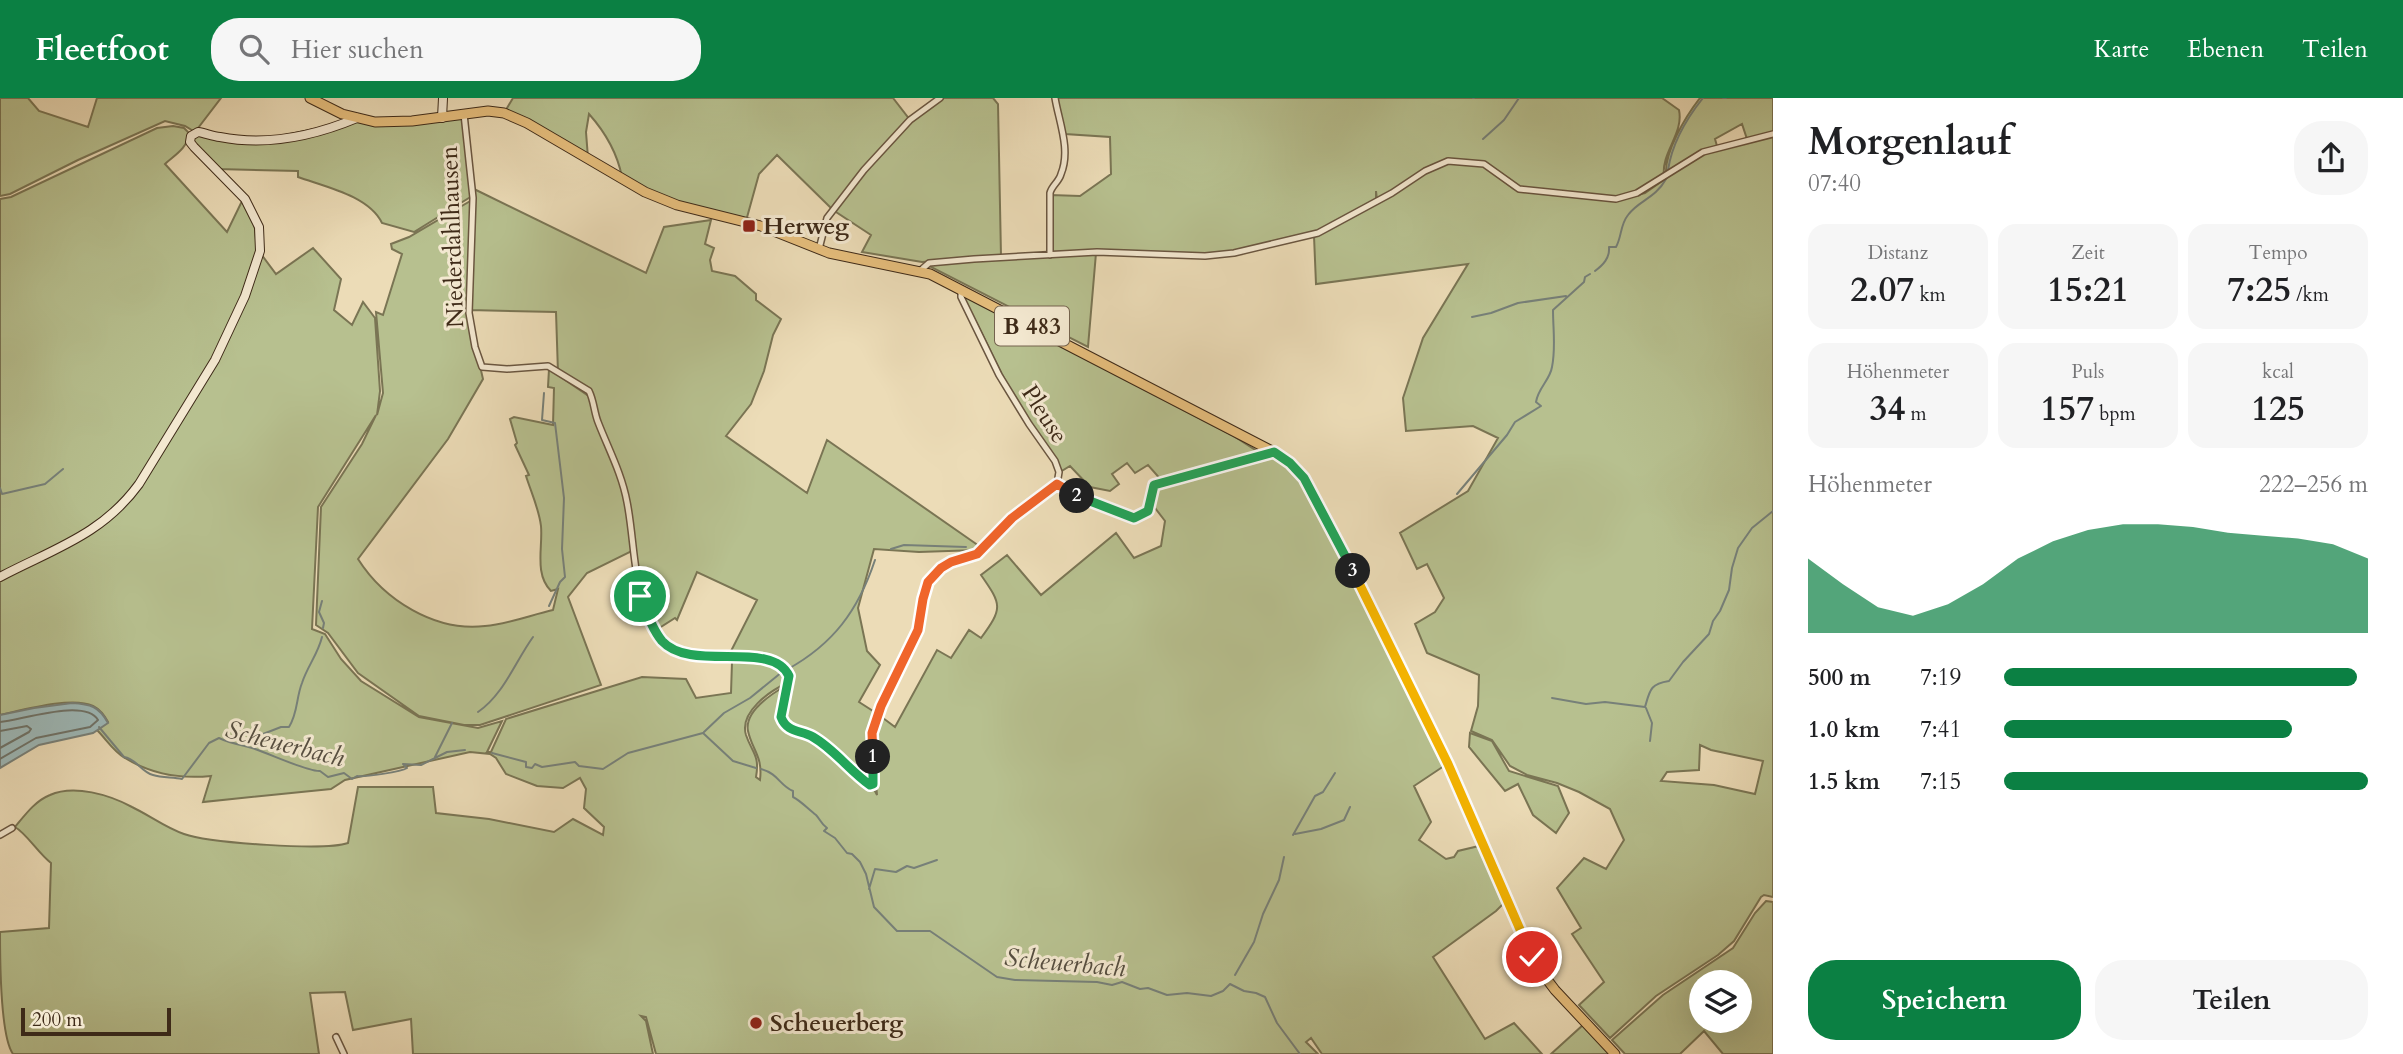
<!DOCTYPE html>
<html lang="de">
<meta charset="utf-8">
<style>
:root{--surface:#fff;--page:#f6f6f6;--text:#202124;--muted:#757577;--accent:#0b8043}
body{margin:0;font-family:Cardo,serif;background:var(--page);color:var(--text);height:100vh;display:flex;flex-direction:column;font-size:26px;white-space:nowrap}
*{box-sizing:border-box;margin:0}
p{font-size:23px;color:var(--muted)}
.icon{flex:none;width:38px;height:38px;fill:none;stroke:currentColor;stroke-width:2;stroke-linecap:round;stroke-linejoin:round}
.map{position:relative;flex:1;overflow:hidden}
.panel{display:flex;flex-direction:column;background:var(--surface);width:630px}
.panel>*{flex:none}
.controls{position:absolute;left:1689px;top:872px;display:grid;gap:14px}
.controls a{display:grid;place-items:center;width:63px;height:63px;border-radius:50%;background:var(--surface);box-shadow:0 7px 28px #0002;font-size:35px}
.scale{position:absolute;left:21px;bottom:18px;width:150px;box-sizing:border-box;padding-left:7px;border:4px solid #3e2a18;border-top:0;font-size:19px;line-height:24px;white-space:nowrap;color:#3e2a18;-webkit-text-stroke:5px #f3e8d0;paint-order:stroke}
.pin{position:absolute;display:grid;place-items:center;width:60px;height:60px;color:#fff;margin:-30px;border:4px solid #fff;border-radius:50%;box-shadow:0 2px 7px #0007}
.km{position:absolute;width:35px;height:35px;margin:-18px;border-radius:50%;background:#222;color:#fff;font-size:19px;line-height:35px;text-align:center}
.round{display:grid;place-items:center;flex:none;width:74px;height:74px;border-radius:28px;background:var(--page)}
.head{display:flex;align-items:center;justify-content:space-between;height:119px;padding:0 35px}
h1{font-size:38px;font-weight:600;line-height:52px}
.figures{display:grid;grid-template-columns:repeat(3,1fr);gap:10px;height:119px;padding:7px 35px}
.figures div{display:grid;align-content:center;border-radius:18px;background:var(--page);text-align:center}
.figures b{font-size:35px;font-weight:600}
.figures small{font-size:19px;font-weight:400}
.figures p{font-size:19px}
.chart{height:196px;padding:14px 35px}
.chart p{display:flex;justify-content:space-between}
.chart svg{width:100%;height:126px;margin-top:7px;fill:var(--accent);opacity:.7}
.primary-button{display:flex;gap:14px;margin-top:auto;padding:14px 35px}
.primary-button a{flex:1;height:80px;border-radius:28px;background:var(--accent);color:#fff;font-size:28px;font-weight:600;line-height:80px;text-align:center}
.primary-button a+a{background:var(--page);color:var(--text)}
ul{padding:0 35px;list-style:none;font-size:23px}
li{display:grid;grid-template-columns:112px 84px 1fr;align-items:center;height:52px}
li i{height:18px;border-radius:9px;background:var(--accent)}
header{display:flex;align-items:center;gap:42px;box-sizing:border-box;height:98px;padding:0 35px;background:var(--accent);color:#fff}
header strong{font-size:33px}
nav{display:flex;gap:38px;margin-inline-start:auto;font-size:24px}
.search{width:490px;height:63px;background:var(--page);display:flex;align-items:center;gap:18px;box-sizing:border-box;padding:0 24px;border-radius:28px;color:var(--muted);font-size:26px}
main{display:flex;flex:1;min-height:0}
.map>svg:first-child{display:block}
.green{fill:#b7c08f;stroke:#7a7554;stroke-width:2;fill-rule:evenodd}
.water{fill:#9db9b9;stroke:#778079;stroke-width:2}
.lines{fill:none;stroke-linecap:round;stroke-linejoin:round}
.shore{stroke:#6e7268;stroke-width:2}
.stream{stroke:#778079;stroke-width:2}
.street-casing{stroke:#6a5640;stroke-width:8}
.secondary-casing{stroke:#3e2a18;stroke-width:10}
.primary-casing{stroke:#3e2a18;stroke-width:11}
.street{stroke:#f3e8d0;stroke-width:5}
.secondary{stroke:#f3e8d0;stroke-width:8}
.primary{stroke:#e6be7c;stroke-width:9}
.split-1-casing{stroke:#fff;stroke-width:14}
.split-2-casing{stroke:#fff;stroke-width:14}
.split-3-casing{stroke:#fff;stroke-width:14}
.split-4-casing{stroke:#fff;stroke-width:14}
.split-1{stroke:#22a559;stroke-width:9}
.split-2{stroke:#f0652b;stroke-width:9}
.split-3{stroke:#22a559;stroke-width:9}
.split-4{stroke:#f5b400;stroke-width:9}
.poi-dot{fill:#8f2418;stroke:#f3e8d0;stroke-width:2.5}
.labels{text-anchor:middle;stroke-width:6;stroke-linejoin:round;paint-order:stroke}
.shield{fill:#f3e8d0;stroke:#74634f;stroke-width:2}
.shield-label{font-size:23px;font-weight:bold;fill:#3e2a18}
.poi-label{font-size:24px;font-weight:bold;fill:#3e2a18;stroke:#f3e8d0;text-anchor:start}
.street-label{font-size:24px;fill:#3e2a18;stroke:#f3e8d0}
.water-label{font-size:26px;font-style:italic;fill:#564e40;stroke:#f3e8d0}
</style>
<header>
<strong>Fleetfoot</strong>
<div class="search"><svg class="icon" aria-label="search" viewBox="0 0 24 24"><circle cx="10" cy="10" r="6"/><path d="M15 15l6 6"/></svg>Hier suchen</div>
<nav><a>Karte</a><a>Ebenen</a><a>Teilen</a></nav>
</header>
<main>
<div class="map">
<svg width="1773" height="956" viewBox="0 0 1773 956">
<rect width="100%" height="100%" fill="#ecdcb7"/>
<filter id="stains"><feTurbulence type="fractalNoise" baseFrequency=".00286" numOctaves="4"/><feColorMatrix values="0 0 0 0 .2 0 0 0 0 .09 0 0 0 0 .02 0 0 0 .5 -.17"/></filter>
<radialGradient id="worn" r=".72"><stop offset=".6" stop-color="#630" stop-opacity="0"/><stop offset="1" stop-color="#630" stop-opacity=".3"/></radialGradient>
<path class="green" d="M 0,0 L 28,0 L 39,13 L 88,29 L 97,0 L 221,0 L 195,34 L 185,28 L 165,23 L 78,62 L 10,96 L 0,98 Z
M 513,0 L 893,0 L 910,22 L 832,111 L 777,57 L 759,76 L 746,123 L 667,103 L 622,79 C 617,54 606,35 589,16 L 586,34 L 588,60 L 504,15 Z
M 941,0 L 993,0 L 998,6 L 1001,158 L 922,164 L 862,154 L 871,137 L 833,112 L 896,37 Z
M 1055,0 L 1662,0 L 1679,12 C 1684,36 1661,54 1664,78 L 1644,91 L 1616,100 L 1519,90 L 1483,67 L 1514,91 L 1617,102 L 1645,95 L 1699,57 L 1773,36 L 1773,799 L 1764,797 L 1761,799 L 1734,843 L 1718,857 L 1656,898 L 1610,940 L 1579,907 L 1604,884 L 1572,836 L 1581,830 L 1557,790 L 1584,760 L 1606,771 L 1624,742 L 1610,711 L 1579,694 L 1557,685 L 1527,677 L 1510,668 L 1492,642 L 1471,633 L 1478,608 L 1479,577 L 1427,555 L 1415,526 L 1435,514 L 1444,500 L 1427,466 L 1417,471 L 1400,435 L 1468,393 L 1498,340 L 1473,328 L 1406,333 L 1403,300 L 1423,240 L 1468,166 L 1316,186 L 1314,138 L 1377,102 L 1376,93 L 1376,103 L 1314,137 L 1218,156 L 1051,155 L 1051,97 L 1080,98 L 1111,76 L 1110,39 L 1065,36 ZM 1700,647 L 1711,652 L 1763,663 L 1755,696 L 1714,687 L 1661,683 L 1667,674 L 1699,672 Z
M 1700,0 L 1773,0 L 1773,35 L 1747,41 L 1742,26 L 1715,41 L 1717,48 L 1666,77 C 1664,54 1686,18 1700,0 Z
M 464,17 L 472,98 L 414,134 L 382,125 C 369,98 326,89 298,79 L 298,73 L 217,71 L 190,41 L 195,35 L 256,43 L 358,22 Z
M 173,28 L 184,30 L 189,35 C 187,51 176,56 165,66 L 227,134 L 242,103 L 254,122 L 258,161 L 214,261 L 138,386 L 89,433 L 0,478 L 0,101 L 11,99 L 157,30 Z
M 474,91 L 646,175 L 664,129 L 711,122 L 705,146 L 714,150 L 710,162 L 712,173 L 735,178 L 756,196 L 756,202 L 781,221 L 773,237 L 764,273 L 751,306 L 726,338 L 807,395 L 827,342 L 982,450 L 978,452 L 919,454 L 874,451 L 858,510 L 867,553 L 880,567 L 859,604 L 876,615 L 870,637 L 874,687 L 814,637 L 787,624 L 784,630 L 785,633 L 813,641 L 874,691 L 877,697 L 872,636 L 879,617 L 895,629 L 937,552 L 951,560 L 969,532 L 981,540 C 1003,510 1002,507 981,477 L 1007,457 L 1041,497 L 1116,435 L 1134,460 L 1161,448 L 1165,423 L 1152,406 L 1155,393 L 1163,384 L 1148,367 L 1135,375 L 1127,365 L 1112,376 L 1119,386 L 1110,393 L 1090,389 L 1070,368 L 1060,374 C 1051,349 1030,327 1017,304 C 1001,277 989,249 975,222 C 970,213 965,207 963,197 L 1232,337 L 1263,357 L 1173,382 L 1272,357 C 1288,368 1297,377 1306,393 L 1421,617 L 1444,668 L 1414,688 L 1431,724 L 1419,742 L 1446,761 L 1454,759 L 1458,753 L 1479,748 L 1504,805 L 1496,813 L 1433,859 L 1485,941 L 1514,925 L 1542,956 L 1322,956 L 1311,940 L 1306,944 L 1318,956 L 656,956 L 646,919 L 641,918 L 646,923 L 653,956 L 413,956 L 411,921 L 353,932 L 345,894 L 310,895 L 319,956 L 13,956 C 0,938 0,862 0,834 L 49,830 L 51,765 C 38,755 27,736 15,729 C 25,717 35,703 50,697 C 74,686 110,697 132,709 C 149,717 166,730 184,736 C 209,745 325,753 348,745 L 358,689 L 433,689 L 436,715 L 489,721 L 554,734 L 573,721 L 603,737 L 604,729 L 584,710 L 586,691 L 580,680 L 563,690 L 537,688 L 506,676 L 496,660 L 490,656 L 470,654 L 345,682 L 331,691 L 203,704 L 211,678 C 181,681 151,676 125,660 C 114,654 106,641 97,632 L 108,624 C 104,617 101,612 93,608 C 72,598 23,612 0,617 L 0,480 C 38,461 79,446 111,418 C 136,397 151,368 168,341 C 205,283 241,223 261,156 L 276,176 L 313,150 L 341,181 L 334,212 L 352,227 L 363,204 L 375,220 L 380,293 L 377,317 L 383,295 L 376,214 L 383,217 L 402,156 L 392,151 L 391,146 L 409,139 L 472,102 L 468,216 L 483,281 L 448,341 L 358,461 C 384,502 435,534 485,528 C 508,526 531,517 553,512 L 558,491 L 551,493 C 534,476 543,449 541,428 C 539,411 531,394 526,378 L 529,377 L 515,347 L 517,345 L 510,321 L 514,319 L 553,327 L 554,290 L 548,289 L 549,271 L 590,299 C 595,325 605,338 613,361 C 624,390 632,421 634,452 L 587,475 L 568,499 L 601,587 L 480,627 L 464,627 L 419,618 L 358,575 L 328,535 L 316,527 L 321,409 L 362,346 L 376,317 L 318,409 L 312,531 L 325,536 L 341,561 L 361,583 L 419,619 L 478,630 L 502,623 L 487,654 L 491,654 L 506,621 L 642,579 L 686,581 L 696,600 L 731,595 L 732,564 C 752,559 776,560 789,579 L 787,585 C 770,593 739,614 746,637 C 752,655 760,657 756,679 L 760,682 C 763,658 752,652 748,633 C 744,613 773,595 787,587 L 790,589 C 790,584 791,577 789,572 C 783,558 743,557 729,557 L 757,502 L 697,474 L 677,522 L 675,520 L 656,532 C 650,521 643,509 640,497 C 633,466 635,432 628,400 C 619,365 599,334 592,298 L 558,275 L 556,214 L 470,212 Z
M 1096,155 L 1088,249 L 929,168 L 952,163 Z
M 1470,635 L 1492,643 L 1509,673 L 1558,688 L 1569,715 L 1556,735 L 1533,717 L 1518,686 L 1505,693 L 1469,649 Z
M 1766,803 L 1773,804 L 1773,956 L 1723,956 L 1704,933 L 1680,956 L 1625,956 L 1612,942 L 1663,897 L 1733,850 L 1755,815 ZM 1701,884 L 1740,884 L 1740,922 L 1701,922 Z
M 1583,927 L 1611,956 L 1551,956 Z"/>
<path class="water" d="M 72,605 C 90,606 99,608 108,625 L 93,635 L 39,647 L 0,670 L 0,617 L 34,610 Z"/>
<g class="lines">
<path class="shore" d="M 0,624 C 22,622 85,600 98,622 L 90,629 L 36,640 L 0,661
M 0,633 L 27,628 L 31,631 L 29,634 L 0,650"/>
<path class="stream" d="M 1473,0 L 1474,0
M 1723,0 L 1726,0
M 1483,41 L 1504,22 L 1519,0
M 1668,72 C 1672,46 1687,20 1703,0
M 1595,173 C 1603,167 1610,160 1609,149 L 1616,149 C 1622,138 1620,127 1628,117 C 1639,102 1655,101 1666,81
M 1472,219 L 1491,215 L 1518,205 L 1566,198
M 544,295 L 542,322 L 555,325 L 564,400 L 562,451 L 565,479 L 560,484 L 549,508
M 0,390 L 2,396 L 45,386 L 63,371
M 1457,396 L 1507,337 L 1515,324 L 1541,308 L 1536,304 C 1538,290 1550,282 1552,269 C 1556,250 1553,231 1553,212 L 1584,184 L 1585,179 L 1590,176
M 891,451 L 904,447 L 966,449
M 322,503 L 319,514 L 324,525 L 323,530
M 788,571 C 833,546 858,513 875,462
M 1552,600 L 1586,606 L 1605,604 L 1645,609 C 1650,592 1650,586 1669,583 L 1683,564 L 1709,536 L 1713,523 L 1720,513 L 1729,492 L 1732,470 L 1738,450 L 1752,430 L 1773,413
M 1646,610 L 1652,625 L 1650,643
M 478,614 C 504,596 515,564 533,539
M 99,629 L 124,659 C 137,661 141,674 153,677 C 162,680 173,679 182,681 L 209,645 L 219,640 C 230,645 241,647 252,650 C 268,655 308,674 320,673 L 328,679 L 344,675 L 352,681 L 357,678 C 365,679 401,674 407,670 L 403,666 L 421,667 L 447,654 L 465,652
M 704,634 L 724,615 L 750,600 L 782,574
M 263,636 L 281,629 L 289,629 C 298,615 296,600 302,585 C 307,569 318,556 322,539
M 492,655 L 526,664 L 526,669 L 532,670 L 535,666 L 542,669 L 575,664 L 579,668 L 603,671 L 628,655 L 703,635 L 733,663 L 756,670
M 434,661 L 452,625
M 761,671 C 779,676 779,687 793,693 L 793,699 C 801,703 808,711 816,717 C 820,721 821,726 827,730 L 824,733 L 835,740 L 847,755 L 852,756 L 860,764 L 866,776 L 874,809 L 897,833 L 930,833 L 997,879 L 1015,882 L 1097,884 L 1112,887 L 1122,884 L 1140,891 L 1148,890 L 1167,897 L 1187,895 L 1211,898 L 1223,893 L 1230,886 L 1244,893 L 1256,895 L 1265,899 L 1277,925 L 1300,956
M 1295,736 L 1321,731 L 1344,722 L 1350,709
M 1293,737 L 1315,698 L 1323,694 L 1335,675
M 869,791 L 875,771 L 896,774 L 907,768 L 914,770 L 937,762
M 1235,877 L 1254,844 L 1263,816 L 1279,782 L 1284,759"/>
<g class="street-casing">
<path id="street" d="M 464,16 L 473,100 L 469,215 L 475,249 L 482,269 L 507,271 L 548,268 L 589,293 C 594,303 594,314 598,324 C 608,350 622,376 627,404 C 636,449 632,506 662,542 C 691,576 772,541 789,578 L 781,619 L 783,626 L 792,632 L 814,639 L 870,686 L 873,686 L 874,682 L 872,635 L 882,608 L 917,532 L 928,484 L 951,464 L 977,456 L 1012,420 L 1057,386
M 819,151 L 827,120 L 864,72 L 910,22 L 940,0
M 1050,157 L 1050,95 C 1052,87 1059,84 1061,76 C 1071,52 1059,24 1055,0
M 921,172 L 929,165 L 974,161 L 1097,154 L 1205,158 L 1234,155 L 1318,135 L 1392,95 L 1425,73 L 1448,63 L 1484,66 L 1519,91 L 1616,101 L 1637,95 L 1703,54 L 1773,36
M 961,191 L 961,199 L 999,277 L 1029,326 L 1055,363 L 1059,374 L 1057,386 L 1085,402 L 1134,420 L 1148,413 L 1154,387 L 1273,354
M 0,737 L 12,730
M 336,939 L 344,956"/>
</g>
<g class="secondary-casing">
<path id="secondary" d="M 442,20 L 443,0
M 0,479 C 53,451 102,437 139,386 L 215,262 L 245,198 L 260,153 L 259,129 L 245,101 L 194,49 L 190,44 L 191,38 L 198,34 C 205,35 212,38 220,39 C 266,48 314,38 357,20"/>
</g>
<g class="primary-casing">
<path id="primary" d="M 310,0 L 342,16 L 375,24 L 412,23 L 488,13 L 504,15 L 527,25 L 645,94 L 677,107 L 761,128 L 829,155 L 930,176 L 1274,354 L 1296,370 L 1310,391 L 1357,481 L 1448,666 L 1536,867 L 1555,892 L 1615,956"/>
</g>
<use href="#street" class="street"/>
<use href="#secondary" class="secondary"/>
<use href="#primary" class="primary"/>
</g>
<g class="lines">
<g class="split-1-casing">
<path id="split-1" d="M 640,498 C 646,513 652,531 662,543 C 691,575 772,541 789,578 L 781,619 C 787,635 801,632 813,639 C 834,651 850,673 870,687 L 873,686 L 873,659"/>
</g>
<g class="split-2-casing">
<path id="split-2" d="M 873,659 L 872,635 L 881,608 L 918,532 L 923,501 L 928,484 L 941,470 L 951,464 L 977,456 L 1012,420 L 1057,386 L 1077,398"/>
</g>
<g class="split-3-casing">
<path id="split-3" d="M 1077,398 L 1134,420 L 1148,413 L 1154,387 L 1274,354 L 1290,365 L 1304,380 L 1353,473"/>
</g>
<g class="split-4-casing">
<path id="split-4" d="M 1353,473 L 1448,666 L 1532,859"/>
</g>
<use href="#split-1" class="split-1"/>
<use href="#split-2" class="split-2"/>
<use href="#split-3" class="split-3"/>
<use href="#split-4" class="split-4"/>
</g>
<g class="poi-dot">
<rect x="742" y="121" width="14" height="14" rx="3.5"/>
<circle cx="756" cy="925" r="7"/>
</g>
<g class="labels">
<rect class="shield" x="995" y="208.5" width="74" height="39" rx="5"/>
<g class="shield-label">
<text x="1032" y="236">B 483</text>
</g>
<g class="poi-label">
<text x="763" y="136">Herweg</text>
<text x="770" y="933">Scheuerberg</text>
</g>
<g class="street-label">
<text transform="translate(452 139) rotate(-92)" y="8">Niederdahlhausen</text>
<text transform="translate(1045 316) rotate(57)" y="8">Pleuse</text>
</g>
<g class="water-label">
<text transform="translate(285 645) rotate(14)" y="9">Scheuerbach</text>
<text transform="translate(1065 864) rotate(5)" y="9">Scheuerbach</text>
</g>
</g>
<rect width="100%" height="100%" filter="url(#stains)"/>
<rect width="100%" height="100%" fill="url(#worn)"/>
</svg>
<div class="controls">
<a><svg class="icon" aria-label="layers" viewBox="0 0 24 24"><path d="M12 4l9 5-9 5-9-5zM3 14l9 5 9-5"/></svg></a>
</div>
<div class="scale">200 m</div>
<div class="pin" style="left:640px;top:498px;background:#1e9e55"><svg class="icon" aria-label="arrive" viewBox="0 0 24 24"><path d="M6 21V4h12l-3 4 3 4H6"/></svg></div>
<div class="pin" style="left:1532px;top:859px;background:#d93025"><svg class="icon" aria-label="check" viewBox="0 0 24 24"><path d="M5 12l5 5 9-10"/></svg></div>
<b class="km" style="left:873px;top:659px">1</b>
<b class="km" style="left:1077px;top:398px">2</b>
<b class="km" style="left:1353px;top:473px">3</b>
</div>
<section class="panel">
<div class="head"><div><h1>Morgenlauf</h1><p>07:40</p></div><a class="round"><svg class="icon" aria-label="share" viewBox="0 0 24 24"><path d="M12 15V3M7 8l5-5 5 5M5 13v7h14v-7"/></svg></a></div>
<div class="figures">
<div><p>Distanz</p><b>2.07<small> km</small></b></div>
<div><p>Zeit</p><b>15:21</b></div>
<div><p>Tempo</p><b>7:25<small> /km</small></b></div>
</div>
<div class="figures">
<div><p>Höhenmeter</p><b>34<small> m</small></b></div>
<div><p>Puls</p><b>157<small> bpm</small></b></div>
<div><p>kcal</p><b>125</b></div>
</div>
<div class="chart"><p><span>Höhenmeter</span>222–256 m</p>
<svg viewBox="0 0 160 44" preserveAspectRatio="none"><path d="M0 44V18L10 27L20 35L30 38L40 34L50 27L60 18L70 12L80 8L90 6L100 6L110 7L120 9L130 10L140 11L150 13L160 18V44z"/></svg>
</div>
<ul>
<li><b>500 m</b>7:19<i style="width:97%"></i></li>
<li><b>1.0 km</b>7:41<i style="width:79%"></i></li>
<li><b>1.5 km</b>7:15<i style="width:100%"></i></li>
</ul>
<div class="primary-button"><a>Speichern</a><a>Teilen</a></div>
</section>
</main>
